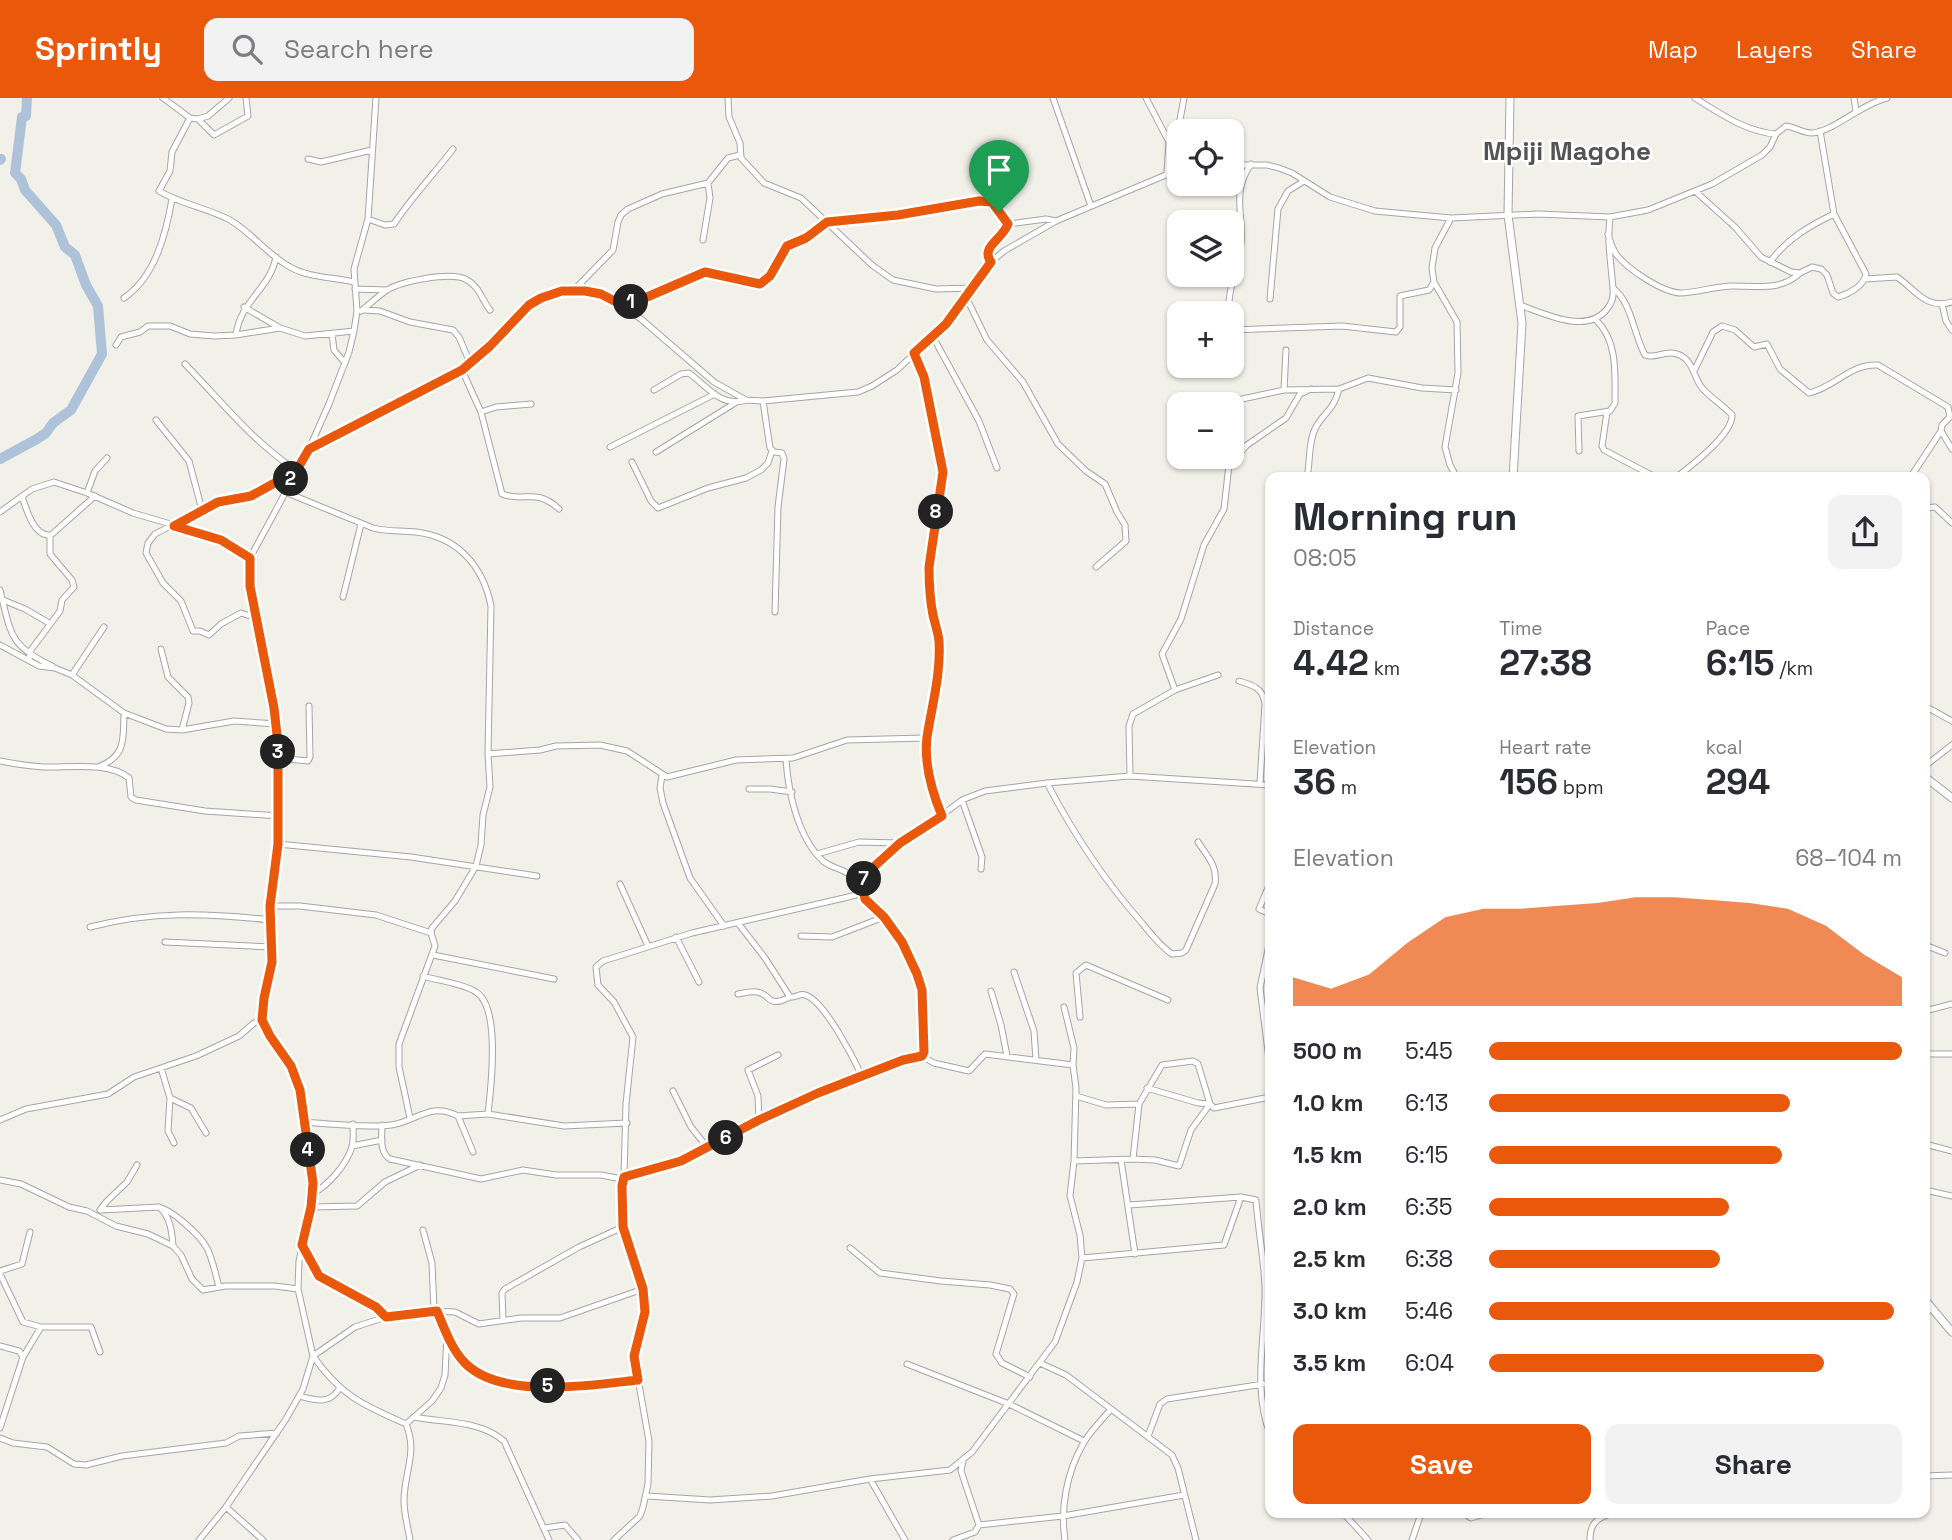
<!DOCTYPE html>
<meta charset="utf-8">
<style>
:root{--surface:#fff;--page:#f2f2f3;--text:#2b2b33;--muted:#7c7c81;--accent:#ea580c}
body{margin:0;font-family:"Space Grotesk",sans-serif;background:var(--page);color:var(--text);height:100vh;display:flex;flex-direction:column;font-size:26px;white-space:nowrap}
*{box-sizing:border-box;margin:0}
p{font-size:23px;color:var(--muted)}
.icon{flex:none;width:38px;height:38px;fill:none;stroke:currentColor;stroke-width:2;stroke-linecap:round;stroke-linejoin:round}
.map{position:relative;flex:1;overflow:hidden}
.side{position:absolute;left:1265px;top:374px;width:665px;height:1046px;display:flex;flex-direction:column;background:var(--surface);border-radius:14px;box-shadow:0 2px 5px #0004}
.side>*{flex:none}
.fabs{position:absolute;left:1167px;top:21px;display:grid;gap:14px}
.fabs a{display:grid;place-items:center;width:77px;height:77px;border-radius:14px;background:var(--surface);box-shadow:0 2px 5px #0004;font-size:35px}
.pin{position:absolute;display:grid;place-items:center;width:60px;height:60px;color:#fff;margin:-72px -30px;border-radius:50% 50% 50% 0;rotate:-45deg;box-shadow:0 0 7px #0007}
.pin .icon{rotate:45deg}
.km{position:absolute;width:35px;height:35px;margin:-18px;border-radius:50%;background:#222;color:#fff;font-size:19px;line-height:35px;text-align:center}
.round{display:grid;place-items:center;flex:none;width:74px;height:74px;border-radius:14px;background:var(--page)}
.overview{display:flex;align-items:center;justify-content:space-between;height:119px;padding:0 28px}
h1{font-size:38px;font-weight:600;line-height:52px}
.metrics{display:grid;grid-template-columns:repeat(3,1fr);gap:10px;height:119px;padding:7px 28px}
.metrics div{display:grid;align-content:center}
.metrics b{font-size:35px;font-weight:600}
.metrics small{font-size:19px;font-weight:400}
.metrics p{font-size:19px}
.chart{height:196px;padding:14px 28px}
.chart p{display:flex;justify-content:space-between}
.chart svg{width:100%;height:126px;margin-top:7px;fill:var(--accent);opacity:.7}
.button{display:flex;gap:14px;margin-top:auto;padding:14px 28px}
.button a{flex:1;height:80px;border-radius:14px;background:var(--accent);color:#fff;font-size:28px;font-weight:600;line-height:80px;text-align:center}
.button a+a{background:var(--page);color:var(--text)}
ul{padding:0 28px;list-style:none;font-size:23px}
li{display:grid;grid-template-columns:112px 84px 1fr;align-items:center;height:52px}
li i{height:18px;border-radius:9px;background:var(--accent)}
header{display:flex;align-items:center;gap:42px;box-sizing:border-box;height:98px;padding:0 35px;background:var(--accent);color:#fff}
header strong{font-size:33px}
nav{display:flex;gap:38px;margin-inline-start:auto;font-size:24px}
.search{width:490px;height:63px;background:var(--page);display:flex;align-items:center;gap:18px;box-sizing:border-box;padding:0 24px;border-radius:14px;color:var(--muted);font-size:26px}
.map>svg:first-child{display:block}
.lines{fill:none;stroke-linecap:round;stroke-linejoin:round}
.river{stroke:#aec2da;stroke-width:10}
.minor-casing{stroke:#a5a5a5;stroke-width:7}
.tertiary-casing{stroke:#a5a5a5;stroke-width:9}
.minor{stroke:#fff;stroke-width:5}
.tertiary{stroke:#fff;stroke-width:7}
.route-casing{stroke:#fff;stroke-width:14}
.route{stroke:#ea580c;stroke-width:9}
.labels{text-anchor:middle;stroke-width:5;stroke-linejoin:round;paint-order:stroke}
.quarter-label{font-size:26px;font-weight:bold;fill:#545454;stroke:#fff}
</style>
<header>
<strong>Sprintly</strong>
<div class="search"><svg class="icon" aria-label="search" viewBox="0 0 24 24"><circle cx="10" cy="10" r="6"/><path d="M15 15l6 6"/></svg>Search here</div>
<nav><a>Map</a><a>Layers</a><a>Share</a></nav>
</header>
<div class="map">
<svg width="1952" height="1442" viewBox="0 0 1952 1442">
<rect width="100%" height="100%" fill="#f1f1e9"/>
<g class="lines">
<path class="river" d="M 0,62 L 1,61
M 0,361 L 37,341 L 46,335 L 53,325 L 71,312 L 102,256 L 98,208 L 86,187 L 75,157 L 65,149 L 56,127 L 25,92 L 21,81 L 15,75 L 22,19 L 26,18 L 27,0"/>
<g class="minor-casing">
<path id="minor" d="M 163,0 L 190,20 L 198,21 L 214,37 L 248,18 L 246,0
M 728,0 L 729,19 L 740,45 L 741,60 L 764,85 L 801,100 L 872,167 L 893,182 L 936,191 L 971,190
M 1053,0 L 1091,108
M 1146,0 L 1169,44 L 1167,74
M 1695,0 C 1721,16 1746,34 1776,36
M 1854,0 L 1856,13
M 190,20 L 172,54 L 170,73 L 159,93 C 181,106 207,110 230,122 C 252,135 268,157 290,169 C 309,180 334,179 354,184
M 198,21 L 208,18 L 229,0
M 1171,47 L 1179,27 L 1184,0
M 308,61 L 321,64 L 372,52
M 1232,67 L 1267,67 L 1279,70 L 1292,75 L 1330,99 L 1375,113 L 1451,120 L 1538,116 L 1610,119 L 1648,112 L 1712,86 L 1762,57 L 1770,49 L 1776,36 L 1786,28 C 1795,29 1803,35 1812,35 C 1833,34 1861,6 1887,0
M 1696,94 L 1735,129 L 1761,159 L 1791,174 L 1800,175 L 1812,169 L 1821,171 L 1827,177 L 1833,195 L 1838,199 C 1849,196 1864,188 1866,176 L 1834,116 L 1820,33
M 1451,120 L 1435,150 L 1432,170 L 1434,184 L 1457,224 L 1458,275 L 1445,349 L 1450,367 L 1457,380
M 368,121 L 385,127 L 394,126 C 412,99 434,76 453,51
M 1608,136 C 1610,143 1612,150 1616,156 C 1627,171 1662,194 1680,195 C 1697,195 1715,188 1733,188 C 1758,188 1781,193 1800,175
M 703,142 L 710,100 L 708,85
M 991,164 L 987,158 L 987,152 L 1003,137 L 1008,126
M 1770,164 C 1787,141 1809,128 1834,116
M 1865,181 L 1897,179 C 1916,192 1926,212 1952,204
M 1613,190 C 1632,205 1633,235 1645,257 C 1654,261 1662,254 1672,255 C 1694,257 1693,281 1703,291 C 1712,301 1723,307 1732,317 C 1733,336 1690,369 1675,380
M 355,191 L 387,192
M 574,192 L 613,152 L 618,124 L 621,117 L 628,111 L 662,96 L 708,85 L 728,60 L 740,57
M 966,199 L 987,242 L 1023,284 L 1058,346 L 1086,373 L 1105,386 L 1117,414 L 1125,427 L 1126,443 L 1096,469
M 124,200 C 155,179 166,136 172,101
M 1270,201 L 1278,111 L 1288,93 L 1304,83
M 620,206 L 647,199 L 705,174 L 756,186 L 767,182 L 787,148 L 806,140 L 827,124 L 898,117 L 967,104 L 986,103 L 992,104 L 996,108 L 1008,126 L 1046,121 L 1056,123
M 1942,206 L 1946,223 L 1952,232
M 1520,207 C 1545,216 1587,237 1607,211 C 1612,205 1614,198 1613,190 C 1611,165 1607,145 1610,119
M 244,209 L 280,230
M 364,212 L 380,213 L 410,224 L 453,232 L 459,239 L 470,265
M 361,213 C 370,206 378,198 387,192 C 402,183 452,173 467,182 C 479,188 482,202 490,212
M 1229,215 C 1227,190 1239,170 1241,146 C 1244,115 1231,95 1251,66
M 1232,232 L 1342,228 L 1396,234 L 1400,229 L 1400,198 L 1429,192 L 1434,184
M 332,236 L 334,252 L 345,265
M 236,237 C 240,203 270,191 276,159
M 932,237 L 979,323 L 997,370
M 116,247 L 121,239 L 140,234 L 148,228 L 170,228 L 190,236 L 214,238 L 236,237 L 280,230 L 305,238 L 354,233
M 914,255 L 924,279 L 943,374 L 929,469 L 929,484 L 937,532 L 939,555 L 938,576 L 927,642
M 185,266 C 221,303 253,344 296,372
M 1695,271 L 1713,234 L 1722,228 L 1735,232 L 1754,249 L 1767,246 L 1780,271 L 1809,295 C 1834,290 1851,265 1878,267 L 1948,309 L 1950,319 L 1942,327 L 1941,333 L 1952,351
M 462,272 L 481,314 L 502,396 C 525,405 535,389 559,411
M 654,292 L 681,276 L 689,275 C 708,289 721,310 746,302
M 1284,292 L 1286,252
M 763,303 L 770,350 L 774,354 L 782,355 L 784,361 L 778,409 L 775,514
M 1193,303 L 1242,301 L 1284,292 L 1339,291 L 1368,280 L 1422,290 L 1456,292
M 481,314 L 496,309 L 531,306
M 1607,314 L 1602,348 L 1604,352 L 1657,380
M 156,322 L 189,363 L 202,412
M 610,349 L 715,296
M 309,351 L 329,306 L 349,254 L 354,233 L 357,213 L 354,171 L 368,121 L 376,0
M 1579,353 L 1578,318 L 1610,313 L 1615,305 C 1615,276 1618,243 1596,222
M 656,354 L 735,305
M 632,364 L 651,403 L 658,410 L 708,390 L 746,380 L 761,372 L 768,365 L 772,353
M 1308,373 C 1310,359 1309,341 1316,329 C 1325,313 1334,312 1339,291
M 1910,380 L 1941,333
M 285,394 L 373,430 C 387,434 401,432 416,434 C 458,439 483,468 491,508 L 488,656 L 490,689 L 483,717 L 481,747 L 476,768 L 455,803 L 432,830 L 431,835 L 435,848 L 399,946 L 399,969 L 410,1020
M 87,395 L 95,373 L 107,360
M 22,398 C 26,411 34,439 51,437 L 95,398
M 1925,410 L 1935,409 L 1952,425
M 0,414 L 32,391 L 54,384 L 87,395 L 133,415 L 211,438 L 232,448 L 250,460
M 0,492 C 11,535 8,547 52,568
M 343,499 L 361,426
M 3,502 L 25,511 L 49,525
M 256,520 L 241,515 L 221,526 L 209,537 L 200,533 L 193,533 L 181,503 L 163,485 L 146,455 L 148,445 L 155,436 L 202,412 L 225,401 L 258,395 L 280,382 L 291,382
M 0,547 L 39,568 L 55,570 L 72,577 L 124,615 L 166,631 L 182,632 L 234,623 L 276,626
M 161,551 L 168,579 L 188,599 L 189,605 L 182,632
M 29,561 L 31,552 L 60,513 L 62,502 L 74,489 L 72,482 L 50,456 L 50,437
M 72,577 L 104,529
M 1239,583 C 1253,587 1263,590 1265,606 L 1260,685
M 1175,592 L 1162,556 L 1181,521 L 1204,447 L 1224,411 L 1229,367 L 1247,347 L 1286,320 L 1300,296 L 1311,291
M 1925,608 L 1952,623
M 488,656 L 540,652 L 556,648 L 600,647 L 627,653 L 667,679 L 736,662 L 793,660 L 847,642 L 924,640 L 927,644 C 929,670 932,693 942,718
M 278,660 L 308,663 L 310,659 L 309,608
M 0,663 C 15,666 29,668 43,669 C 67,670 109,663 129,680 L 131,699 L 136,702 L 205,713 L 279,718
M 1925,668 L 1952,647
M 98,669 C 127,658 123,640 124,615
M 662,677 L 660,690 L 663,705 L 690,780 L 724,828
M 1130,678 L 1129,628 L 1133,616 L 1175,592 L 1218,577
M 1047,685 C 1073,735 1104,782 1142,825 C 1151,836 1160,848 1172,856 L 1182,855 L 1186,852 L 1215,786 C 1218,768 1207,758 1198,744
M 749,691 L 770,691 L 792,694
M 962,702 L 982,759 L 981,771
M 278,746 L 411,759 L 537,778
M 817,756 L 859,744 L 899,745
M 1270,785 L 1259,811 L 1270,816
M 620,786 L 648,848
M 270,808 L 300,808 L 376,817 L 431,835
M 738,825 L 765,860 L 790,899 C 796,900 800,895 805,897 C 824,902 854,961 862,978
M 90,829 C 152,813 206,815 270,822
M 801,838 L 832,839 L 884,819
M 676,839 L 699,884
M 1270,842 L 1260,890 L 1270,969
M 165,844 L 272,849
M 1925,847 L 1945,855
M 433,857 L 554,881
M 1014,874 L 1034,933 L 1036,962
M 423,878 C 439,883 462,885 476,894 C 501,909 491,990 488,1016
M 991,893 L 1001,927 L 1007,958
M 738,896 C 744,895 751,893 757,894 C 772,896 766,911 790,899
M 1925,913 L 1952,906
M 1080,919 L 1076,875 L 1086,867 L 1168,902
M 1925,956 L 1952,956
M 922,958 L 934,965 L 969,973 L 985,956 L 1073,967
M 161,970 L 170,1000 L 191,1010 L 206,1035
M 1147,990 L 1198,1005 L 1210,1006
M 673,993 L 691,1029 L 707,1049
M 1076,998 L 1106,1007 L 1139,1006 L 1162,967 L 1193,963 L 1198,966 L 1210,1006 L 1214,1010 L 1270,999
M 170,1000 L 168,1033 L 174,1045
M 458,1018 L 488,1016 L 564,1028 L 627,1025
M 0,1022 L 26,1011 L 108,996 L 134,979 L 196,958 L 239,938 L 254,925 L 263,922
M 759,1022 L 758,998 L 748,972 L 778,957
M 303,1024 C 327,1026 368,1030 391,1027 C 416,1024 430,1003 458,1018 L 473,1054
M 382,1027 C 382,1039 379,1054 390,1061 L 481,1081 L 523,1072 L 556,1077 L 601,1077 L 622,1081
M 1925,1046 L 1952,1053
M 352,1048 L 382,1042
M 1133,1061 L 1139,1006
M 1121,1062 L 1135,1156
M 1074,1063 L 1133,1061 L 1155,1062 L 1179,1068 L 1191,1032 L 1210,1006
M 624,1079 L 626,1006 L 633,939 L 614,904 L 598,887 L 596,869 L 603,863 L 692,835 L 844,800 L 856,797 L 863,791 C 858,785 854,778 847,775 C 839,770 830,769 823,763 C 798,740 788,694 786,661
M 0,1082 L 21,1086 L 69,1109 L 87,1113 L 116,1128 L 148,1136 L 173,1148 L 181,1157 L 192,1181 L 203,1192 L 225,1188 L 275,1188 L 298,1191
M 1925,1092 L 1952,1098
M 312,1096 C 329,1087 346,1067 352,1049 C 354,1042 353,1033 353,1026
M 1129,1107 L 1241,1099 L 1256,1102 C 1258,1131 1264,1161 1265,1189 C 1266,1238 1252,1289 1270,1336
M 159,1109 C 168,1112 175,1117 182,1123 C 211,1147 210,1155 219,1189
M 311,1109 L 357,1108 L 385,1084 L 420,1067
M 100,1112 L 107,1103 L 127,1084 L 137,1067
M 101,1112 L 159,1109 C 170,1118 172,1133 173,1148
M 423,1132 L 432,1165 L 434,1213
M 303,1149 L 319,1178 L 376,1209 L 386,1219
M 850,1150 L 880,1175 L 941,1183 L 990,1187 L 1010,1191 L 1014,1196 L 1013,1199 L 996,1256 L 1002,1265 L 1030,1279
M 1082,1160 L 1224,1147 L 1241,1099
M 0,1173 L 22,1166 L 30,1134
M 0,1176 L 23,1224 L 41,1229
M 503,1222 L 502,1195 L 505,1191 L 579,1149 L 623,1129
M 447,1236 C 453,1245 458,1256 464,1264 C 497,1301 594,1287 638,1282
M 0,1248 L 19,1253 L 23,1259
M 1040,1265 L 1066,1277 L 1172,1357 L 1178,1370 L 1196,1442
M 907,1266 L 1009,1306 L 1084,1343
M 299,1298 C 315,1302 329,1307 339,1291
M 414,1319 C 444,1325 480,1322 504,1343 L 549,1442
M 406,1326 L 432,1303 L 441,1290 L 445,1277 L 447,1236 L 437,1213
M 0,1330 L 23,1259 L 41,1229 L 91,1229 L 100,1254
M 1148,1338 L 1160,1306 L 1167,1301 L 1270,1285
M 0,1340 L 13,1345 L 47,1349 L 74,1366 L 86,1367 L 122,1358 L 226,1345 L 239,1338 L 277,1335
M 1925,1378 L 1952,1377
M 870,1381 L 905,1442
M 647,1398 L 710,1402 L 772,1398 L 870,1381 L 950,1372 L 972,1354 L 1055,1244 L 1077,1184 L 1082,1160 L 1080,1137 L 1070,1098 L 1074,1063 L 1076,990 L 1073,967 L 1074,950 L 1064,909
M 226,1409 L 263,1442
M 1344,1416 L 1368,1442
M 1465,1416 L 1471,1420 L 1484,1416
M 979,1427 L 1063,1418 L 1184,1397
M 544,1430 L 565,1427 L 578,1442
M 199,1442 L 226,1409 L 286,1321 L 303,1291 L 313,1258 L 298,1191 L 299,1163 L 311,1109 L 313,1085 L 300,992 L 291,969 L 270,938 L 263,922 L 262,910 L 272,864 L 270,808 L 278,746 L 278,646 L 274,609 L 249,475 L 250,460 L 309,351 L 462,272 L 490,248 L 529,207 L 551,196 L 574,192 L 598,195 L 610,200 L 641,221 L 714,284 L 746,302 L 763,303 L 858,294 L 872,288 L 897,272 L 945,226 L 991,164 L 1004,153 L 1056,123 L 1180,71
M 410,1442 C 408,1429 404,1416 404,1403 C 404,1374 418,1355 406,1326 C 363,1307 341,1298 313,1258 L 355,1229 L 386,1219 L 434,1213 L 455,1214 L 479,1226 L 521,1220 L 560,1220 L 643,1191
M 614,1442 L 640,1418 L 643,1409 L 648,1386 L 649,1343 L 634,1258 L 645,1214 L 643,1191 L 623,1129 L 622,1081 L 681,1063 L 759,1022 L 818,995 L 903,962 L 922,958 L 922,893 L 917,876 L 902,844 L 863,795 L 864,780 L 867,775 L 900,745 L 921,733 L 962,702 L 985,693 L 1047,685 L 1130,678 L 1270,687
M 953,1442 L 975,1434 L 979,1427 L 961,1373 L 963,1363
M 1065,1442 C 1060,1410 1067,1374 1083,1346 C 1090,1333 1102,1322 1111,1311
M 1412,1442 L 1421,1416
M 1590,1442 C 1590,1427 1595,1421 1610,1416"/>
</g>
<g class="tertiary-casing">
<path id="tertiary" d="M 1510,0 L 1508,117 L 1522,225 L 1513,380
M 1925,679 L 1952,700
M 1925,1202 L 1952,1234"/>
</g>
<use href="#minor" class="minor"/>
<use href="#tertiary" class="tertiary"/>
</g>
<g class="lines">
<g class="route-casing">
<path id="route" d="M 979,103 L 992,104 L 1008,126 C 1002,142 980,149 991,164 L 946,226 L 914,255 L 924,279 L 943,374 L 929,469 C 929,485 930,502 933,517 C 935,526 938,534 939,543 C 941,576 932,607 927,639 C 924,664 932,694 942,718 L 900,745 L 867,775 L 863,791 L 865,801 L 884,819 L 902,844 L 917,876 L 922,892 L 924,954 L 922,958 L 903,962 L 818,995 L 759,1022 L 681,1063 L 624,1079 L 622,1088 L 623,1129 L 643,1191 L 645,1214 L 634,1258 L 638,1282 C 592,1287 501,1302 465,1265 C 452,1252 444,1230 437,1213 L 386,1219 L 376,1209 L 319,1178 L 302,1147 L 311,1109 L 313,1085 L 300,992 L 291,968 L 270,938 L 262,922 L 264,900 L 272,864 L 270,808 L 278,746 L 278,646 L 274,610 L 250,488 L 250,460 L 221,442 L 174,428 L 218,404 L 251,398 L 280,382 L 291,382 L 309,351 L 462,272 L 490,248 L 529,207 L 541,200 L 562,193 L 585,193 L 601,196 L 620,206 L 647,199 L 705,174 L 760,186 L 770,178 L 787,148 L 806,140 L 827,124 L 898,117 Z"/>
</g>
<use href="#route" class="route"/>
</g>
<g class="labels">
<g class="quarter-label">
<text x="1567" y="62">Mpiji Magohe</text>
</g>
</g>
</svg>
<div class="fabs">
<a><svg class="icon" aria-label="locate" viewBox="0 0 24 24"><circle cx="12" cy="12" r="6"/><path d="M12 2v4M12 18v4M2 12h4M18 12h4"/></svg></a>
<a><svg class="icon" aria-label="layers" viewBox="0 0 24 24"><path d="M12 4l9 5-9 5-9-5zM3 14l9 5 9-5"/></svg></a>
<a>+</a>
<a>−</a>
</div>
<div class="pin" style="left:999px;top:114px;background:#1e9e55"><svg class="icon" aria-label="arrive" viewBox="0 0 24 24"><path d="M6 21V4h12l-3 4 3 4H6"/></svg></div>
<b class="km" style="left:631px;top:204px">1</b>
<b class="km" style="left:291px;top:381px">2</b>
<b class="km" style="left:278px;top:654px">3</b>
<b class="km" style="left:308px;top:1052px">4</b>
<b class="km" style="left:548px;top:1288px">5</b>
<b class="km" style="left:726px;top:1040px">6</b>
<b class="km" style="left:864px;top:781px">7</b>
<b class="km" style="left:936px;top:414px">8</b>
<section class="side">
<div class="overview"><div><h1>Morning run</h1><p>08:05</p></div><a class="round"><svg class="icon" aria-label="share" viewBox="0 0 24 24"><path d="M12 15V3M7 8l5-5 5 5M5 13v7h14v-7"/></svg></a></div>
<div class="metrics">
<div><p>Distance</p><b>4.42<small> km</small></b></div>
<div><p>Time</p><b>27:38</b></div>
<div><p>Pace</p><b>6:15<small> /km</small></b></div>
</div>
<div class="metrics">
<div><p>Elevation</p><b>36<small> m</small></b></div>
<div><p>Heart rate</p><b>156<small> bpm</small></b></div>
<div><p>kcal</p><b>294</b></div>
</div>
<div class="chart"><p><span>Elevation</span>68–104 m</p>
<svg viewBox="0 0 160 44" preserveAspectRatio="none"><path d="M0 44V34L10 38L20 33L30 22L40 13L50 10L60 10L70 9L80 8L90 6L100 6L110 7L120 8L130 10L140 16L150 26L160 34V44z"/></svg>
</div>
<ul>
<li><b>500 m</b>5:45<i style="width:100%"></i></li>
<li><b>1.0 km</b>6:13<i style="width:73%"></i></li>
<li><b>1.5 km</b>6:15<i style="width:71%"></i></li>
<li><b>2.0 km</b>6:35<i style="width:58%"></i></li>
<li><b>2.5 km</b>6:38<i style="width:56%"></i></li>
<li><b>3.0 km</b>5:46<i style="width:98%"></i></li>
<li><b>3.5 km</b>6:04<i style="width:81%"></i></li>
</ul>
<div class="button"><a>Save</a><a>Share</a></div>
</section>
</div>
